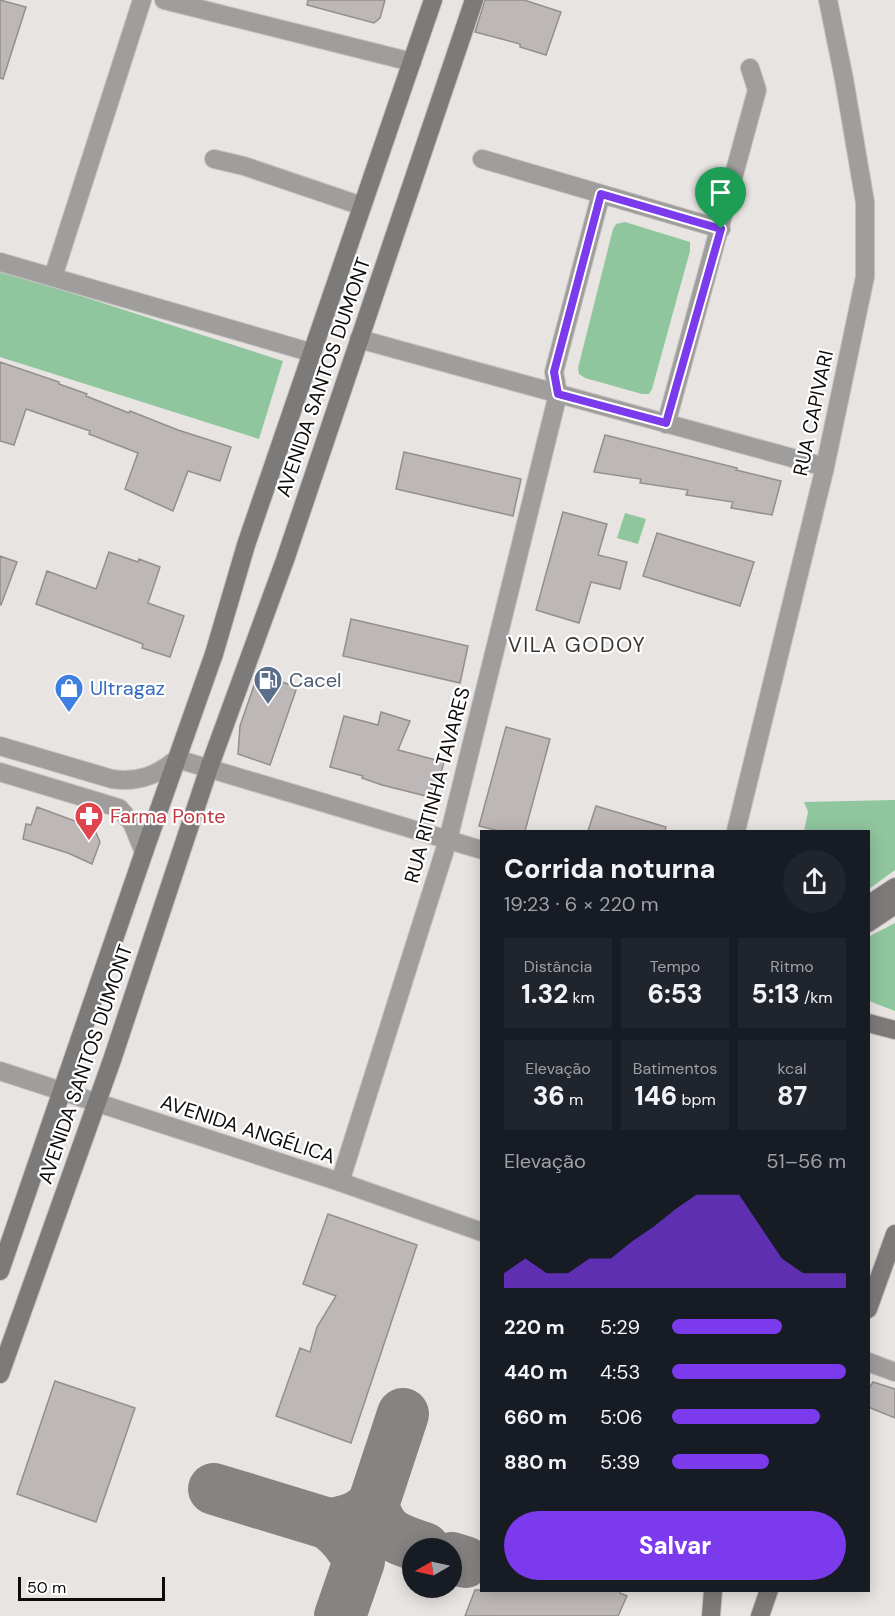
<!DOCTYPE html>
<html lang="pt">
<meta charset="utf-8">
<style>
:root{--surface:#171b24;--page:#20242c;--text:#f1f3f6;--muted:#9ea1a6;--accent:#7c3aed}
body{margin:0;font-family:"DM Sans",sans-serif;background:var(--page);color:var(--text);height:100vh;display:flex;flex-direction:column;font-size:22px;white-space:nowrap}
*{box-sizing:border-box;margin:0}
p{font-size:20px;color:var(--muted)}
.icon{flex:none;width:33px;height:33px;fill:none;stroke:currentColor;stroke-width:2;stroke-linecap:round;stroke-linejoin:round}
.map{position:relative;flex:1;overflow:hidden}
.side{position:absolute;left:480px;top:830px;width:390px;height:762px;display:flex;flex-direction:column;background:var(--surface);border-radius:0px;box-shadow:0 3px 15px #0003}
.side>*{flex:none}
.needle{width:39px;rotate:261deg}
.fabs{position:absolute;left:402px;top:1538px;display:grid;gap:12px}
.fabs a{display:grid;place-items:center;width:60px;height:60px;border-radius:50%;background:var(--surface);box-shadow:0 3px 15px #0003;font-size:30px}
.scale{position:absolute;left:18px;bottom:15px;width:147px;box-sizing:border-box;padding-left:6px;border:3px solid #0d0c0b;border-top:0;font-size:16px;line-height:21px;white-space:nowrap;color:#0d0c0b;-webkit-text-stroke:4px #fff;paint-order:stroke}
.pin{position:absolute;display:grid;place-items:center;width:51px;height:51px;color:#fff;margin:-62px -26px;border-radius:50% 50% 50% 0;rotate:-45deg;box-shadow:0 0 6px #0007}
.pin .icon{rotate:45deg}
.round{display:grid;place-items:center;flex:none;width:63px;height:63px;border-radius:32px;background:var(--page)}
.summary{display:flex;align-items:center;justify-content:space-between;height:102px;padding:0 24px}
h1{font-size:27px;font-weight:800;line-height:45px}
.stats{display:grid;grid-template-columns:repeat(3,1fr);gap:9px;height:102px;padding:6px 24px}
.stats div{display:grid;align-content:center;border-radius:0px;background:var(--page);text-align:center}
.stats b{font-size:26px;font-weight:800}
.stats small{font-size:16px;font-weight:400}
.stats p{font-size:16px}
.chart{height:168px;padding:12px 24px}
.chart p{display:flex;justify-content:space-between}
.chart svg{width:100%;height:108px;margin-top:6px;fill:var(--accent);opacity:.7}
.action{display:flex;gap:12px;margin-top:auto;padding:12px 24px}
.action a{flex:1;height:69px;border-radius:36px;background:var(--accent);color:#fff;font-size:24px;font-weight:800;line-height:69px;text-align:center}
ul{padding:0 24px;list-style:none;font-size:20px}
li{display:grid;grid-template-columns:96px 72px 1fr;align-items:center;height:45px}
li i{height:15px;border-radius:8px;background:var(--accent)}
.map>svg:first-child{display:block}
.green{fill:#90c69e}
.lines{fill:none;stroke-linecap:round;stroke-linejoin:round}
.taxiway{stroke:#868482;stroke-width:52}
.building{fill:#bdb8b7;stroke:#938f8d;stroke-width:1.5}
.minor-casing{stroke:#c5c1c0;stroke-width:20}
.tertiary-casing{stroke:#c5c1c0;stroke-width:20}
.secondary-casing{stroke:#c5c1c0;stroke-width:20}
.minor{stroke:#9f9e9c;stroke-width:18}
.tertiary{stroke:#9f9e9c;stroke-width:18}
.secondary{stroke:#7d7b79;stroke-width:18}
.route-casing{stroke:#fff;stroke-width:12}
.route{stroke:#7c3aed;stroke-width:8}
.labels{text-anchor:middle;stroke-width:4.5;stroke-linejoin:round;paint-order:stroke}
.street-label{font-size:20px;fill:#0d0c0b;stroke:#fff}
.service-label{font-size:20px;fill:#4e5e75;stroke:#fff;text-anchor:start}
.shop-label{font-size:20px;fill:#366cbe;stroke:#fff;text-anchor:start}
.health-label{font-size:20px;fill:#be3a42;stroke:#fff;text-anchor:start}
.neighbourhood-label{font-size:21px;letter-spacing:1.5px;fill:#3a3634;stroke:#fff}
</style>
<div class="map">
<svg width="895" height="1616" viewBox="0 0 895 1616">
<rect width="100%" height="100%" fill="#e8e4e2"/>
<path class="green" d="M 625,222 L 690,242 L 690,251 L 652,389 L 649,394 L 642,394 L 585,378 L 579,374 L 578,368 L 613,229 L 616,224 Z
M 0,270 L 283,361 L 259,439 L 0,357 Z
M 625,513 L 646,519 L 638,544 L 617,538 Z
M 895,800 L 895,870 L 869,889 L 868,831 L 804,831 L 808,812 L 804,802 Z
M 895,923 L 895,1011 L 869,1001 L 868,937 Z"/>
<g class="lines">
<path class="taxiway" d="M 214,1489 L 329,1524
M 373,1505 L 403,1414
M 452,1558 L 465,1562
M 340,1616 L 359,1561 C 351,1545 343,1535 329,1524 C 347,1522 359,1518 373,1505 C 382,1536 395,1538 424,1548"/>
</g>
<path class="building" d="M 0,0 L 26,7 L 3,79 L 0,78 Z
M 308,0 L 385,0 L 380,18 L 374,23 L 307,5 Z
M 485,0 L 524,0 L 561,12 L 546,55 L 520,47 L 520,44 L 475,32 Z
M 0,362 L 59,382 L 59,384 L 87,394 L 86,396 L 129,413 L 130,411 L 178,430 L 231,447 L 220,481 L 188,471 L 173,511 L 125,489 L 138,453 L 89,434 L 90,431 L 26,409 L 14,445 L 0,441 Z
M 605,435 L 737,468 L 736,470 L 781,481 L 772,515 L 731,508 L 733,502 L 686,495 L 688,490 L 640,483 L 641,479 L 594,472 Z
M 404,452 L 521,479 L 513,516 L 396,489 Z
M 563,512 L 607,524 L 598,555 L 627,562 L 620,589 L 591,582 L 579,623 L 536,610 Z
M 657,533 L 754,562 L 740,606 L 643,576 Z
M 109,552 L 138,562 L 139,559 L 160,567 L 148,603 L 184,616 L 170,657 L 142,648 L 143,644 L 36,604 L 47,571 L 96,589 Z
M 0,556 L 17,562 L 1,605 L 0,604 Z
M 351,619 L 468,646 L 460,683 L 343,656 Z
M 258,674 L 297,687 L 270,765 L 238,754 L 240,726 Z
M 381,712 L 410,721 L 398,750 L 444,762 L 434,798 L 382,785 L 362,778 L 363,776 L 330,767 L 344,716 L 378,725 Z
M 506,727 L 550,739 L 525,831 L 499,831 L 479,826 Z
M 596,806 L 666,827 L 665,831 L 588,831 Z
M 37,807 L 94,828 L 100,842 L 92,864 L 68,853 L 23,839 L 26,824 L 31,825 Z
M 328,1214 L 417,1245 L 351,1443 L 276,1416 L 300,1348 L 310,1352 L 317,1327 L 336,1296 L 303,1284 Z
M 55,1381 L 135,1408 L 96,1522 L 17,1494 Z
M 873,1382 L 895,1389 L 895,1418 L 868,1407 L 868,1390 Z
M 475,1590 L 621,1590 L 620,1593 L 627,1596 L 618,1616 L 465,1616 Z"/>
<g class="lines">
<g class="minor-casing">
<path id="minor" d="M 164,0 L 412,62
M 214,159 L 244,166 L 362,206
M 482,159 L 721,229
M 0,262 L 313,353
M 53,277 L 142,0
M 359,339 L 825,467
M 666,424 L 757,90 L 750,68
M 0,746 L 112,779 C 138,783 158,775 177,759
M 0,772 L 119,808 L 132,823 L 144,852
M 736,831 L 825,467 L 865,277 L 865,202 L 844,79 L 828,0
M 340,1182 L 448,840 L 558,394 L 554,372 L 601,194
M 868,1362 L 895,1372"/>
</g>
<g class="tertiary-casing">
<path id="tertiary" d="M 177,759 L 482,850
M 0,1071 L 340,1182 L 482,1232"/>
</g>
<g class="secondary-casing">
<path id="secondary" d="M 868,905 L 895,887
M 868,923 L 895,905
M 868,1023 L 895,1030
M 0,1271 L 144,852 L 214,654 L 246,545 L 433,0
M 868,1309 L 895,1234
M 0,1374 L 112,1060 L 209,768 L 285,560 L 474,0
M 711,1616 L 713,1590
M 760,1616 L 769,1590"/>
</g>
<use href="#minor" class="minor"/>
<use href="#tertiary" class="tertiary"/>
<use href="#secondary" class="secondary"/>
</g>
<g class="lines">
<g class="route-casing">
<path id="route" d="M 601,194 L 721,229 L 666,423 L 558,394 L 554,372 Z"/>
</g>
<use href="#route" class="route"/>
</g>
<defs>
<g id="fuel-pin" transform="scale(1.5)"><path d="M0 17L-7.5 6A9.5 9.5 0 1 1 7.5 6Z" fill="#5c6f8a" stroke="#fff"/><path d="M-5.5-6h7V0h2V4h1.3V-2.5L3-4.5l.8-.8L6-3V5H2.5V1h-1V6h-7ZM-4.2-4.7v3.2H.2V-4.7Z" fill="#fff"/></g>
<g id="shop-pin" transform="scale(1.5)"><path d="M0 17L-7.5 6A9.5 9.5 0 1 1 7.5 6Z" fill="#3f7fe0" stroke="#fff"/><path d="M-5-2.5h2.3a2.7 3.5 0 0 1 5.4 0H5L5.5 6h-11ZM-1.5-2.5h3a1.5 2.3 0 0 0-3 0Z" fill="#fff"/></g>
<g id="pharmacy-pin" transform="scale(1.5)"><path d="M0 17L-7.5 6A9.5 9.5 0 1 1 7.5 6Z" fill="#e0444e" stroke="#fff"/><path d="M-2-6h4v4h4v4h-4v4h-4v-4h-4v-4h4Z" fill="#fff"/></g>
</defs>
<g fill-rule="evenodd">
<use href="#fuel-pin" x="268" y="680"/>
<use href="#shop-pin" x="69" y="688"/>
<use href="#pharmacy-pin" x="89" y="816"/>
</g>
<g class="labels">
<g class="street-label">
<text transform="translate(323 377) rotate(-71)" y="7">AVENIDA SANTOS DUMONT</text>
<text transform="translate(813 413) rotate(-78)" y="7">RUA CAPIVARI</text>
<text transform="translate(437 785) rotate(-75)" y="7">RUA RITINHA TAVARES</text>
<text transform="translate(85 1064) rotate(-71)" y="7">AVENIDA SANTOS DUMONT</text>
<text transform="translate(248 1129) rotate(18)" y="7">AVENIDA ANGÉLICA</text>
</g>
<g class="service-label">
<text x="289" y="687">Cacel</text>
</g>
<g class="shop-label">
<text x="90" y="695">Ultragaz</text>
</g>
<g class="health-label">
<text x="110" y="823">Farma Ponte</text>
</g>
<g class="neighbourhood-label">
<text x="577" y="652">VILA GODOY</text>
</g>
</g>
</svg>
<div class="fabs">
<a><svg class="needle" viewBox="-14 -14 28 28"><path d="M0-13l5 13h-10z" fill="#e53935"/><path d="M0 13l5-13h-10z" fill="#9ea1a6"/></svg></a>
</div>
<div class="scale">50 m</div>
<div class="pin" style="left:721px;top:229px;background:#1e9e55"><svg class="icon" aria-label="arrive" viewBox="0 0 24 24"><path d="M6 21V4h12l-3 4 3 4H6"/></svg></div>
<section class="side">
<div class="summary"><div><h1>Corrida noturna</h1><p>19:23 · 6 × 220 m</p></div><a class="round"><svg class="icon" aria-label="share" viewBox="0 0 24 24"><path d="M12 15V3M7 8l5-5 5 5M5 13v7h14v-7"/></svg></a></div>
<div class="stats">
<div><p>Distância</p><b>1.32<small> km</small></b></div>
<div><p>Tempo</p><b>6:53</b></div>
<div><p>Ritmo</p><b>5:13<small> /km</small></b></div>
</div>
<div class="stats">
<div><p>Elevação</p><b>36<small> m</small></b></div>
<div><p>Batimentos</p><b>146<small> bpm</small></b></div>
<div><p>kcal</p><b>87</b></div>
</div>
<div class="chart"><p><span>Elevação</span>51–56 m</p>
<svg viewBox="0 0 160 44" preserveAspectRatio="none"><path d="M0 44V38L10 32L20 38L30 38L40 32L50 32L60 25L70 19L80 12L90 6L100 6L110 6L120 19L130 32L140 38L150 38L160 38V44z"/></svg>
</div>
<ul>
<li><b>220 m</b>5:29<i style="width:63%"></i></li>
<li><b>440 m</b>4:53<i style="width:100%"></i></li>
<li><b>660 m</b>5:06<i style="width:85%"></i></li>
<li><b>880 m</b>5:39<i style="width:56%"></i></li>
</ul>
<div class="action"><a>Salvar</a></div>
</section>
</div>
